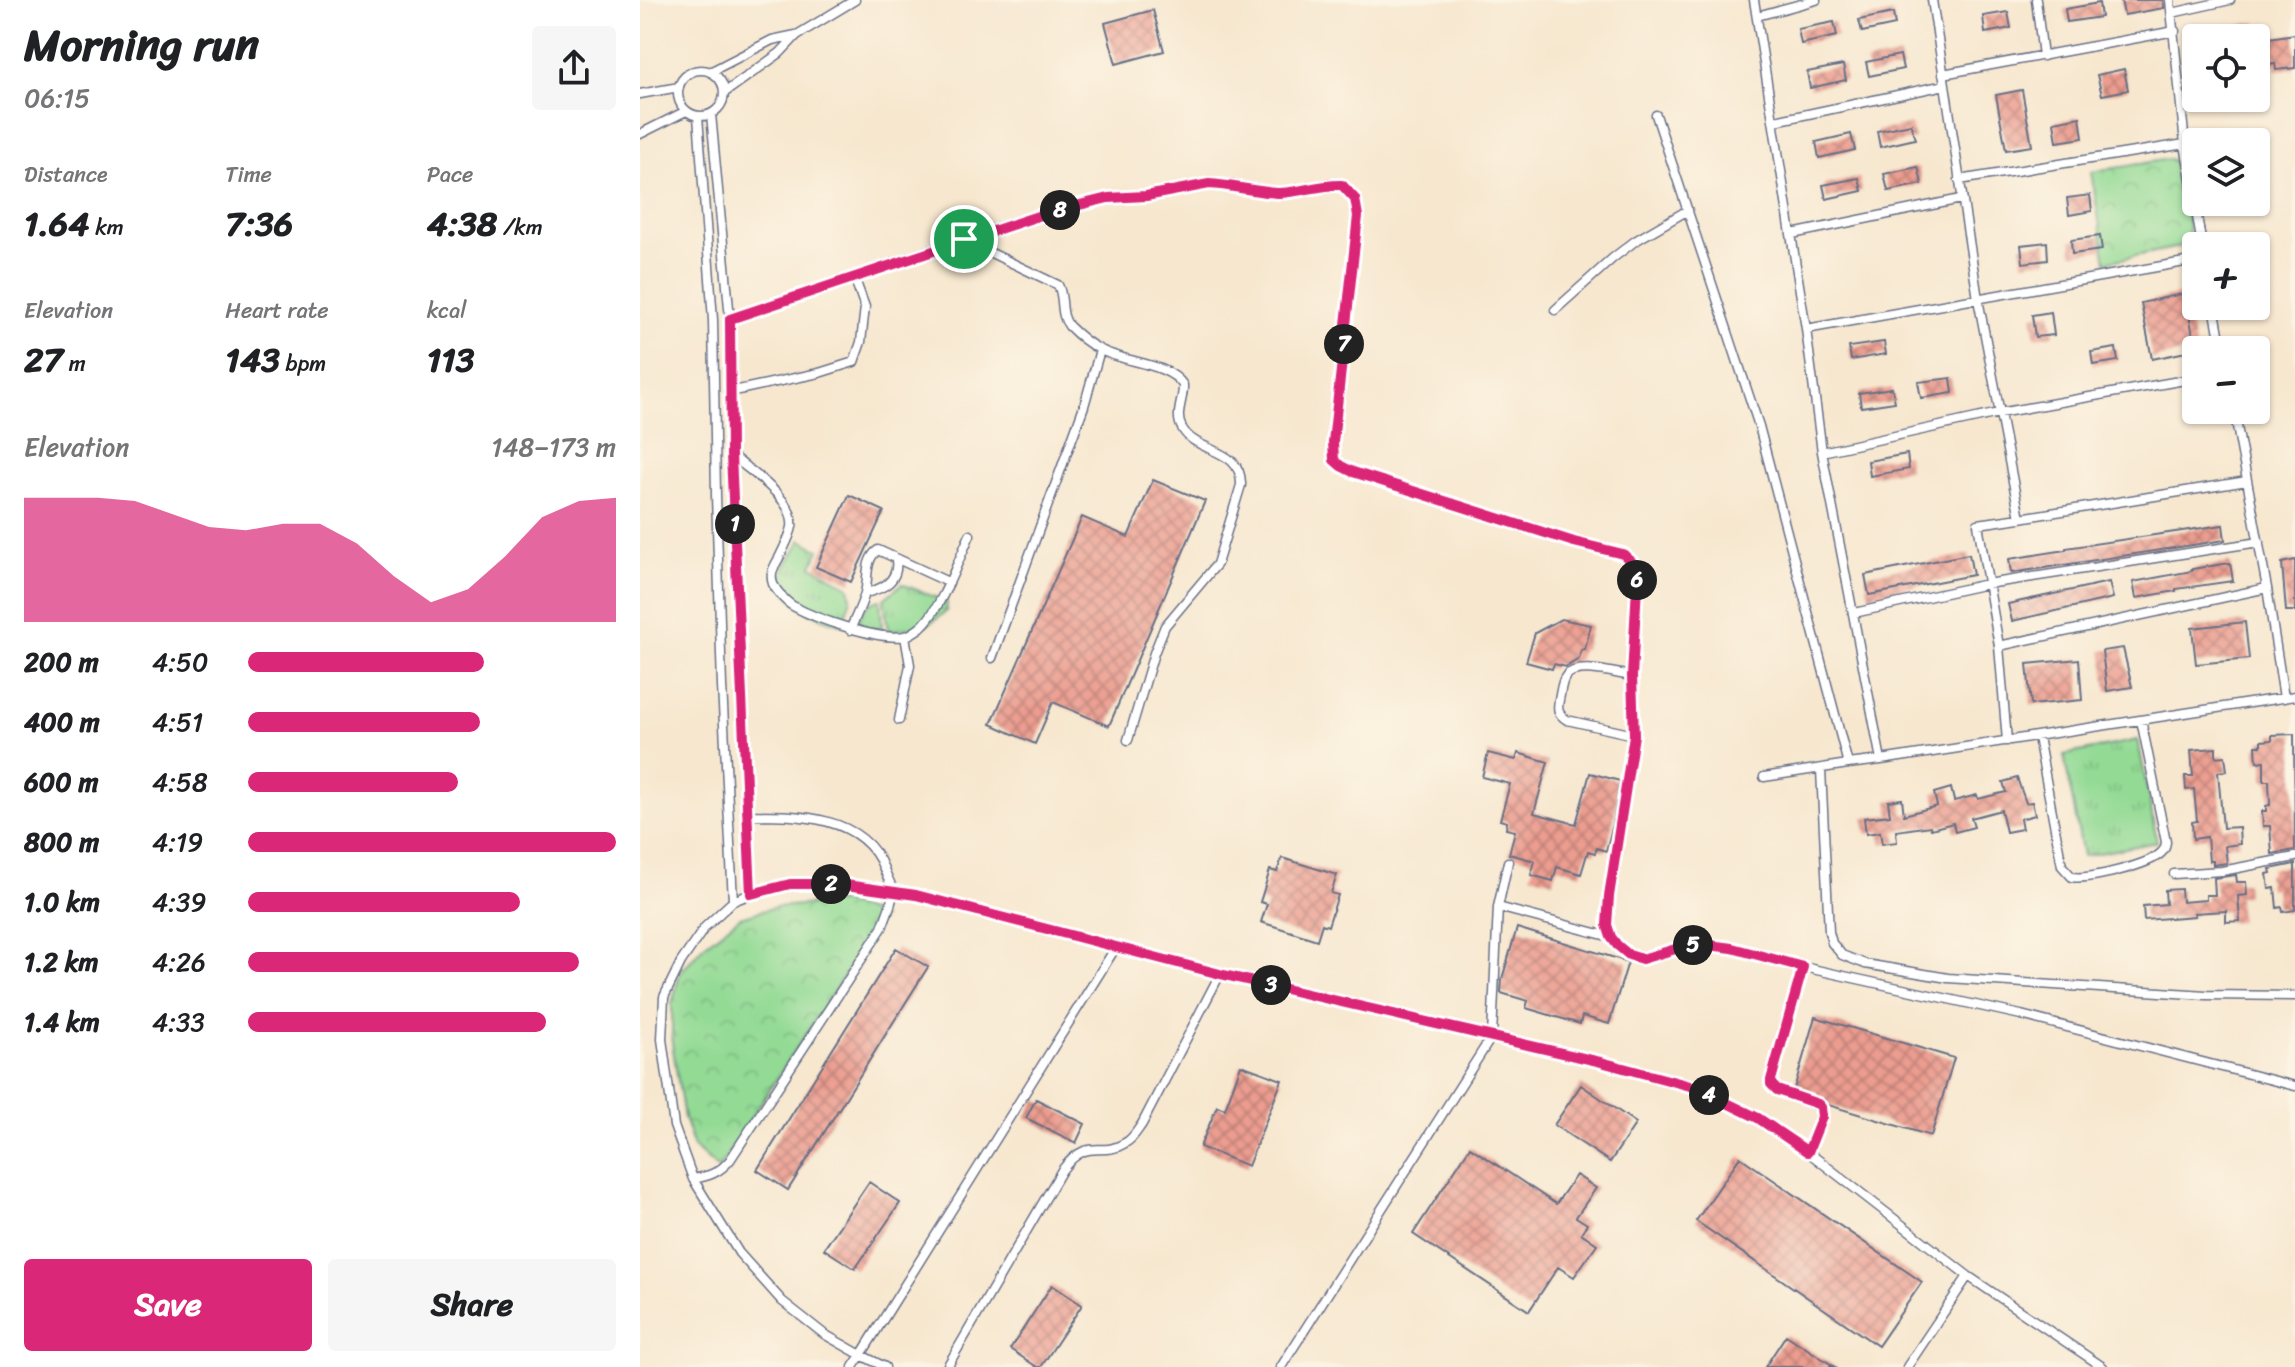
<!DOCTYPE html>
<meta charset="utf-8">
<style>
:root{--surface:#fff;--page:#f6f6f6;--text:#202124;--muted:#757577;--accent:#db2777}
body{margin:0;font-family:Sriracha,sans-serif;background:var(--page);color:var(--text);height:100vh;display:flex;flex-direction:column;font-size:30px;white-space:nowrap}
*{box-sizing:border-box;margin:0}
p{font-size:26px;color:var(--muted)}
.icon{flex:none;width:44px;height:44px;fill:none;stroke:currentColor;stroke-width:2;stroke-linecap:round;stroke-linejoin:round}
.map{position:relative;flex:1;overflow:hidden}
.sheet{display:flex;flex-direction:column;background:var(--surface);width:640px}
.sheet>*{flex:none}
.controls{position:absolute;left:1542px;top:24px;display:grid;gap:16px}
.controls a{display:grid;place-items:center;width:88px;height:88px;border-radius:8px;background:var(--surface);box-shadow:0 2px 6px #0004;font-size:40px}
.pin{position:absolute;display:grid;place-items:center;width:68px;height:68px;color:#fff;margin:-34px;border:4px solid #fff;border-radius:50%;box-shadow:0 2px 8px #0007}
.km{position:absolute;width:40px;height:40px;margin:-20px;border-radius:50%;background:#222;color:#fff;font-size:22px;line-height:40px;text-align:center}
.round{display:grid;place-items:center;flex:none;width:84px;height:84px;border-radius:8px;background:var(--page)}
.overview{display:flex;align-items:center;justify-content:space-between;height:136px;padding:0 24px}
h1{font-size:44px;font-weight:700;line-height:60px}
.stats{display:grid;grid-template-columns:repeat(3,1fr);gap:12px;height:136px;padding:8px 24px}
.stats div{display:grid;align-content:center}
.stats b{font-size:34px;font-weight:700}
.stats small{font-size:22px;font-weight:400}
.stats p{font-size:22px}
.chart{height:224px;padding:16px 24px}
.chart p{display:flex;justify-content:space-between}
.chart svg{width:100%;height:144px;margin-top:8px;fill:var(--accent);opacity:.7}
.action{display:flex;gap:16px;margin-top:auto;padding:16px 24px}
.action a{flex:1;height:92px;border-radius:8px;background:var(--accent);color:#fff;font-size:32px;font-weight:700;line-height:92px;text-align:center}
.action a+a{background:var(--page);color:var(--text)}
ul{padding:0 24px;list-style:none;font-size:26px}
li{display:grid;grid-template-columns:128px 96px 1fr;align-items:center;height:60px}
li i{height:20px;border-radius:10px;background:var(--accent)}
main{display:flex;flex:1;min-height:0}
.map>svg:first-child{display:block}
.grass{fill:url(#grass-tufts);stroke:#578479;stroke-width:2}
.park{fill:url(#park-crowns);stroke:#578479;stroke-width:2}
.building{fill:url(#building-cross-hatch)}
.lines{fill:none;stroke-linecap:round;stroke-linejoin:round}
.lane-casing{stroke:#686f86;stroke-width:11}
.lane{stroke:#fff;stroke-width:8}
.route-casing{stroke:#fff;stroke-width:16}
.route{stroke:#db2777;stroke-width:10}
</style>
<main>
<section class="sheet">
<div class="overview"><div><h1>Morning run</h1><p>06:15</p></div><a class="round"><svg class="icon" aria-label="share" viewBox="0 0 24 24"><path d="M12 15V3M7 8l5-5 5 5M5 13v7h14v-7"/></svg></a></div>
<div class="stats">
<div><p>Distance</p><b>1.64<small> km</small></b></div>
<div><p>Time</p><b>7:36</b></div>
<div><p>Pace</p><b>4:38<small> /km</small></b></div>
</div>
<div class="stats">
<div><p>Elevation</p><b>27<small> m</small></b></div>
<div><p>Heart rate</p><b>143<small> bpm</small></b></div>
<div><p>kcal</p><b>113</b></div>
</div>
<div class="chart"><p><span>Elevation</span>148–173 m</p>
<svg viewBox="0 0 160 44" preserveAspectRatio="none"><path d="M0 44V6L10 6L20 6L30 7L40 11L50 15L60 16L70 14L80 14L90 20L100 30L110 38L120 34L130 24L140 12L150 7L160 6V44z"/></svg>
</div>
<ul>
<li><b>200 m</b>4:50<i style="width:64%"></i></li>
<li><b>400 m</b>4:51<i style="width:63%"></i></li>
<li><b>600 m</b>4:58<i style="width:57%"></i></li>
<li><b>800 m</b>4:19<i style="width:100%"></i></li>
<li><b>1.0 km</b>4:39<i style="width:74%"></i></li>
<li><b>1.2 km</b>4:26<i style="width:90%"></i></li>
<li><b>1.4 km</b>4:33<i style="width:81%"></i></li>
</ul>
<div class="action"><a>Save</a><a>Share</a></div>
</section>
<div class="map">
<svg width="1655" height="1367" viewBox="0 0 1655 1367">
<defs>
<pattern id="grass-tufts" width="24" height="20" patternUnits="userSpaceOnUse" patternTransform="scale(2)"><rect width="24" height="20" fill="#93da94"/><path d="M3 7l-1-3M5 7V3M7 7l1-3M15 17l-1-3M17 17v-4M19 17l1-3" fill="none" stroke="#7ebb82"/></pattern>
<pattern id="park-crowns" width="20" height="18" patternUnits="userSpaceOnUse" patternTransform="scale(2)"><rect width="20" height="18" fill="#93da94"/><path d="M2 6a3 3 0 1 1 6 0M12 15a3 3 0 1 1 6 0" fill="none" stroke="#7ebb82"/></pattern>
<pattern id="building-cross-hatch" width="8" height="8" patternUnits="userSpaceOnUse" patternTransform="scale(2)"><rect width="8" height="8" fill="#ec9d8f"/><path d="M0 0l8 8M0 8l8-8" fill="none" stroke="#be8078"/></pattern>
</defs>
<rect width="100%" height="100%" fill="#fcf5e5"/>
<filter id="ink" filterUnits="userSpaceOnUse"><feTurbulence type="fractalNoise" baseFrequency=".0125" numOctaves="2"/><feDisplacementMap in="SourceGraphic" scale="16" xChannelSelector="R" yChannelSelector="G"/><feConvolveMatrix kernelMatrix="1 2 1 2 8 2 1 2 1" color-interpolation-filters="sRGB"/></filter>
<filter id="wash" filterUnits="userSpaceOnUse"><feTurbulence type="fractalNoise" baseFrequency=".006" numOctaves="4" result="noise"/><feDisplacementMap in="SourceGraphic" scale="32" xChannelSelector="R" yChannelSelector="G"/><feGaussianBlur stdDeviation="1.8" result="paint"/><feColorMatrix in="noise" values="0 0 0 0 0 0 0 0 0 0 0 0 0 0 0 0 0 1.4 0 .05"/><feComposite in="paint" operator="in"/></filter>
<g filter="url(#wash)">
<rect width="100%" height="100%" fill="#f7e7cf"/>
<path class="grass" d="M 161,540 L 179,550 L 172,566 L 209,587 L 211,598 L 202,625 C 168,613 158,612 138,580 Z
M 262,584 L 307,602 L 306,612 L 287,625 L 248,631 L 244,599 Z
M 240,600 L 242,629 L 217,627 C 221,614 225,603 240,600 Z
M 1498,740 L 1517,842 L 1443,856 L 1424,755 Z"/>
<path class="park" d="M 1529,159 L 1539,164 L 1550,237 L 1539,247 L 1466,262 L 1451,172 Z
M 202,902 L 242,917 L 78,1169 L 54,1147 L 44,1118 L 32,1043 L 32,1004 L 40,973 L 63,946 L 100,917 L 136,907 Z"/>
<g id="blocks">
<path class="building" d="M 1481,0 L 1523,0 L 1524,8 L 1484,15 Z
M 1459,3 L 1461,17 L 1427,22 L 1425,9 Z
M 513,10 L 524,51 L 476,64 L 465,23 Z
M 1368,12 L 1371,28 L 1345,33 L 1343,16 Z
M 1253,13 L 1255,25 L 1222,32 L 1219,20 Z
M 1194,22 L 1197,36 L 1161,44 L 1158,29 Z
M 1616,22 L 1618,38 L 1564,38 L 1563,32 Z
M 1655,34 L 1655,68 L 1636,70 L 1635,63 L 1616,66 L 1616,40 Z
M 1260,55 L 1263,69 L 1229,76 L 1226,62 Z
M 1203,65 L 1206,80 L 1170,88 L 1167,72 Z
M 1484,69 L 1488,90 L 1462,95 L 1457,75 Z
M 1382,90 L 1392,146 L 1366,150 L 1356,95 Z
M 1440,117 L 1443,138 L 1417,142 L 1414,122 Z
M 1271,124 L 1275,139 L 1240,147 L 1237,131 Z
M 1211,134 L 1215,150 L 1179,158 L 1176,142 Z
M 1278,167 L 1282,184 L 1248,191 L 1244,174 Z
M 1219,178 L 1222,191 L 1186,199 L 1183,185 Z
M 1450,195 L 1452,211 L 1429,215 L 1427,198 Z
M 1460,236 L 1462,250 L 1432,254 L 1431,240 Z
M 1407,242 L 1408,260 L 1383,263 L 1381,245 Z
M 1546,293 L 1550,310 L 1548,310 L 1556,350 L 1512,359 L 1501,303 Z
M 1411,312 L 1414,335 L 1395,337 L 1392,315 Z
M 1244,342 L 1246,354 L 1211,360 L 1209,347 Z
M 1476,348 L 1478,361 L 1453,365 L 1451,352 Z
M 1311,378 L 1313,393 L 1281,398 L 1278,382 Z
M 1252,388 L 1255,402 L 1221,407 L 1219,393 Z
M 1267,454 L 1269,469 L 1230,476 L 1228,461 Z
M 513,480 L 565,501 L 469,726 L 413,702 L 395,744 L 351,724 L 442,517 L 488,537 Z
M 209,495 L 244,511 L 211,582 L 176,567 Z
M 1583,525 L 1585,540 L 1371,573 L 1369,559 L 1426,550 L 1426,548 Z
M 1329,554 L 1333,575 L 1229,595 L 1225,575 Z
M 1655,560 L 1655,611 L 1646,611 L 1642,563 Z
M 1590,563 L 1593,581 L 1536,589 L 1536,591 L 1496,598 L 1493,582 L 1552,571 L 1552,569 Z
M 1469,582 L 1473,598 L 1372,621 L 1368,604 Z
M 921,619 L 951,625 L 945,649 L 941,650 L 939,659 L 926,667 L 914,664 L 912,669 L 886,662 L 895,633 Z
M 1605,622 L 1609,659 L 1556,664 L 1552,628 Z
M 1483,648 L 1492,687 L 1467,691 L 1462,651 Z
M 1439,659 L 1442,700 L 1391,705 L 1387,664 Z
M 1654,734 L 1655,850 L 1632,854 L 1630,826 L 1623,826 L 1622,811 L 1626,811 L 1626,806 L 1630,805 L 1629,781 L 1624,781 L 1624,761 L 1617,762 L 1616,746 L 1621,746 L 1621,741 L 1632,740 L 1632,735 Z
M 1576,748 L 1576,757 L 1585,756 L 1587,771 L 1578,772 L 1583,828 L 1599,827 L 1600,844 L 1585,846 L 1587,863 L 1573,865 L 1573,861 L 1569,861 L 1567,837 L 1553,839 L 1552,822 L 1557,821 L 1554,789 L 1546,790 L 1545,776 L 1553,776 L 1551,750 Z
M 848,753 L 876,760 L 878,753 L 908,762 L 894,813 L 936,824 L 950,773 L 980,781 L 973,824 L 966,851 L 957,848 L 955,853 L 948,851 L 941,874 L 917,867 L 913,881 L 891,875 L 895,861 L 869,854 L 875,831 L 866,829 L 867,822 L 860,820 L 870,784 L 842,777 Z
M 1377,778 L 1386,803 L 1392,802 L 1395,815 L 1380,819 L 1382,829 L 1366,832 L 1361,810 L 1331,818 L 1334,827 L 1315,832 L 1313,823 L 1291,829 L 1290,826 L 1256,831 L 1257,842 L 1242,844 L 1240,832 L 1226,834 L 1224,818 L 1250,815 L 1248,801 L 1262,799 L 1264,815 L 1297,806 L 1294,793 L 1311,788 L 1314,801 L 1337,795 L 1338,799 L 1366,792 L 1363,782 Z
M 642,858 L 697,875 L 691,893 L 698,895 L 688,926 L 682,924 L 677,940 L 621,922 L 627,904 L 620,902 L 630,870 L 637,872 Z
M 1655,864 L 1655,910 L 1643,912 L 1642,907 L 1637,908 L 1635,888 L 1629,889 L 1627,874 L 1631,873 L 1630,869 Z
M 1596,875 L 1597,882 L 1606,882 L 1607,895 L 1598,896 L 1600,921 L 1586,922 L 1586,911 L 1554,913 L 1555,916 L 1504,920 L 1503,906 L 1526,904 L 1525,890 L 1541,889 L 1542,902 L 1566,900 L 1566,895 L 1575,895 L 1574,878 Z
M 877,928 L 988,962 L 969,1024 L 942,1016 L 940,1024 L 886,1008 L 888,1001 L 861,993 L 862,979 Z
M 256,948 L 288,967 L 148,1190 L 117,1170 Z
M 1175,1017 L 1314,1058 L 1291,1136 L 1188,1105 L 1184,1100 L 1154,1089 Z
M 601,1065 L 642,1080 L 608,1166 L 560,1147 L 577,1106 L 585,1109 Z
M 941,1085 L 996,1123 L 970,1162 L 914,1125 Z
M 396,1099 L 445,1124 L 436,1143 L 386,1118 Z
M 830,1147 L 916,1204 L 936,1175 L 956,1188 L 936,1217 L 947,1224 L 941,1233 L 957,1244 L 934,1277 L 918,1267 L 889,1311 L 773,1234 Z
M 1100,1157 L 1282,1282 L 1238,1346 L 1056,1221 Z
M 229,1182 L 260,1203 L 215,1269 L 184,1249 Z
M 412,1285 L 442,1305 L 401,1367 L 397,1367 L 370,1349 Z
M 1146,1335 L 1195,1367 L 1125,1367 Z"/>
</g>
</g>
<g filter="url(#ink)">
<use href="#blocks" fill-opacity="0" stroke="#686f86" stroke-width="2"/>
<g class="lines">
<g class="lane-casing">
<path id="lane" d="M 1114,0 L 1166,329 L 1182,452 L 1241,760 L 1655,696
M 1292,0 L 1338,299 L 1380,518 L 1338,524 L 1359,646
M 1396,0 L 1403,56
M 1530,0 L 1545,144 L 1562,246
M 1532,13 L 1590,0
M 1117,16 L 1176,0
M38 93a23 23 0 1 1 46 0a23 23 0 1 1-46 0Z
M 70,72 L 132,40 L 156,35
M 1303,74 L 1535,31
M 84,93 L 140,53 L 157,35 L 215,0
M 0,94 L 39,87
M 71,114 L 90,319 L 91,455 L 111,894
M 1016,115 L 1119,426 L 1208,764 L 1241,760
M 58,116 L 73,320 L 76,495 L 82,686 L 93,901
M 1135,121 L 1305,85
M 0,134 L 46,111
M 1319,180 L 1545,144
M 1152,234 L 1321,199
M 324,240 L 418,285 C 425,298 419,314 429,326 C 437,334 449,344 459,349 C 483,363 528,362 543,385 C 544,399 534,415 542,428 C 556,454 602,447 601,485 L 577,564 L 525,626 L 514,653 L 488,740
M 1574,306 L 1582,350
M 915,310 L 973,258 L 995,241 L 1048,210
M 90,319 L 343,232 L 407,213 L 468,198 L 506,196 L 569,184 L 592,185 L 639,193 L 665,190 L 687,184 L 702,185 L 715,199 L 718,216 L 693,442 L 694,460 L 701,466 L 713,472 L 934,542 L 983,554 L 992,562 L 997,586 L 992,676 L 994,735 L 969,896 L 967,925 L 977,945 L 989,955 L 1002,959 L 1049,945 L 1069,945 L 1092,948 L 1163,967 L 1381,1015 L 1655,1086
M 1166,329 L 1556,260
M 89,392 L 179,373 L 214,362 L 221,342 L 225,307 L 214,277
M 1594,410 L 1627,588 L 1644,698
M 1182,452 L 1359,413 L 1556,378
M 91,455 C 110,471 156,500 152,527 C 150,537 144,547 140,556 C 135,566 129,572 133,584 C 137,592 146,602 153,606 C 176,619 240,641 265,636 C 270,635 277,630 281,627 C 301,609 318,561 330,535
M 1380,518 L 1607,481
M 225,593 C 244,589 259,580 256,560
M 1214,613 L 1347,584 L 1619,542
M 210,630 C 215,618 222,605 225,593 C 229,578 224,560 238,550 L 308,582
M 352,658 L 444,406 L 460,350
M 992,676 C 976,674 937,662 926,676 C 921,682 921,692 919,700 C 917,710 918,714 927,720 L 994,735
M 259,720 L 270,665 L 265,636
M 1398,737 L 1422,866 L 1432,877 C 1448,880 1509,865 1521,853 C 1525,849 1525,848 1526,842 L 1501,720
M 1367,741 L 1359,646 L 1627,588
M 1181,770 L 1189,932 L 1192,943 L 1202,955 L 1225,964 L 1308,978 L 1566,995 L 1655,996
M 1124,777 L 1208,764
M 1534,874 L 1582,871 L 1655,857
M 858,907 L 971,937
M 476,947 L 221,1355 L 184,1334 L 142,1301 L 99,1253 L 53,1179 L 34,1126 L 22,1039 L 24,997 L 41,962 L 65,927 L 93,901 L 111,894 L 150,884 L 199,884 L 276,895 L 580,974
M 1163,967 L 1131,1080 L 1131,1084 L 1137,1090 L 1181,1107 L 1182,1117 L 1168,1152
M 53,1179 C 69,1176 79,1173 90,1160 L 242,928 C 245,918 253,902 253,892 C 252,885 246,875 244,869 C 223,814 156,815 108,815
M 213,1367 L 221,1355 L 245,1367
M 307,1367 L 422,1170 C 449,1135 459,1159 485,1143 C 493,1139 497,1131 502,1124 L 580,974 L 852,1036 L 858,907 L 868,862
M 641,1367 L 852,1036 L 961,1062 L 1054,1087 L 1118,1118 L 1168,1152 L 1328,1276 L 1463,1367
M 1267,1367 L 1328,1276"/>
</g>
<use href="#lane" class="lane"/>
</g>
</g>
<g class="lines" filter="url(#ink)">
<g class="route-casing">
<path id="route" d="M 569,184 C 592,185 615,192 638,193 C 660,193 680,184 702,185 L 715,199 L 718,216 L 693,442 L 694,460 L 701,466 L 713,472 L 934,542 L 983,554 L 992,562 L 997,586 L 992,676 L 994,735 L 969,896 L 967,925 L 971,937 L 977,945 L 989,955 L 1002,959 L 1049,945 L 1069,945 L 1092,948 L 1163,967 L 1131,1080 L 1131,1084 L 1137,1090 L 1178,1104 L 1181,1107 L 1182,1117 L 1168,1152 L 1118,1118 L 1054,1087 L 961,1062 L 580,974 L 276,895 L 199,884 L 150,884 L 111,894 L 91,455 L 90,319 L 407,213 L 468,198 L 506,196 Z"/>
</g>
<use href="#route" class="route"/>
</g>
</svg>
<div class="controls">
<a><svg class="icon" aria-label="locate" viewBox="0 0 24 24"><circle cx="12" cy="12" r="6"/><path d="M12 2v4M12 18v4M2 12h4M18 12h4"/></svg></a>
<a><svg class="icon" aria-label="layers" viewBox="0 0 24 24"><path d="M12 4l9 5-9 5-9-5zM3 14l9 5 9-5"/></svg></a>
<a>+</a>
<a>−</a>
</div>
<div class="pin" style="left:324px;top:239px;background:#1e9e55"><svg class="icon" aria-label="arrive" viewBox="0 0 24 24"><path d="M6 21V4h12l-3 4 3 4H6"/></svg></div>
<b class="km" style="left:95px;top:524px">1</b>
<b class="km" style="left:191px;top:884px">2</b>
<b class="km" style="left:631px;top:985px">3</b>
<b class="km" style="left:1069px;top:1095px">4</b>
<b class="km" style="left:1053px;top:945px">5</b>
<b class="km" style="left:997px;top:580px">6</b>
<b class="km" style="left:704px;top:344px">7</b>
<b class="km" style="left:420px;top:210px">8</b>
</div>
</main>
